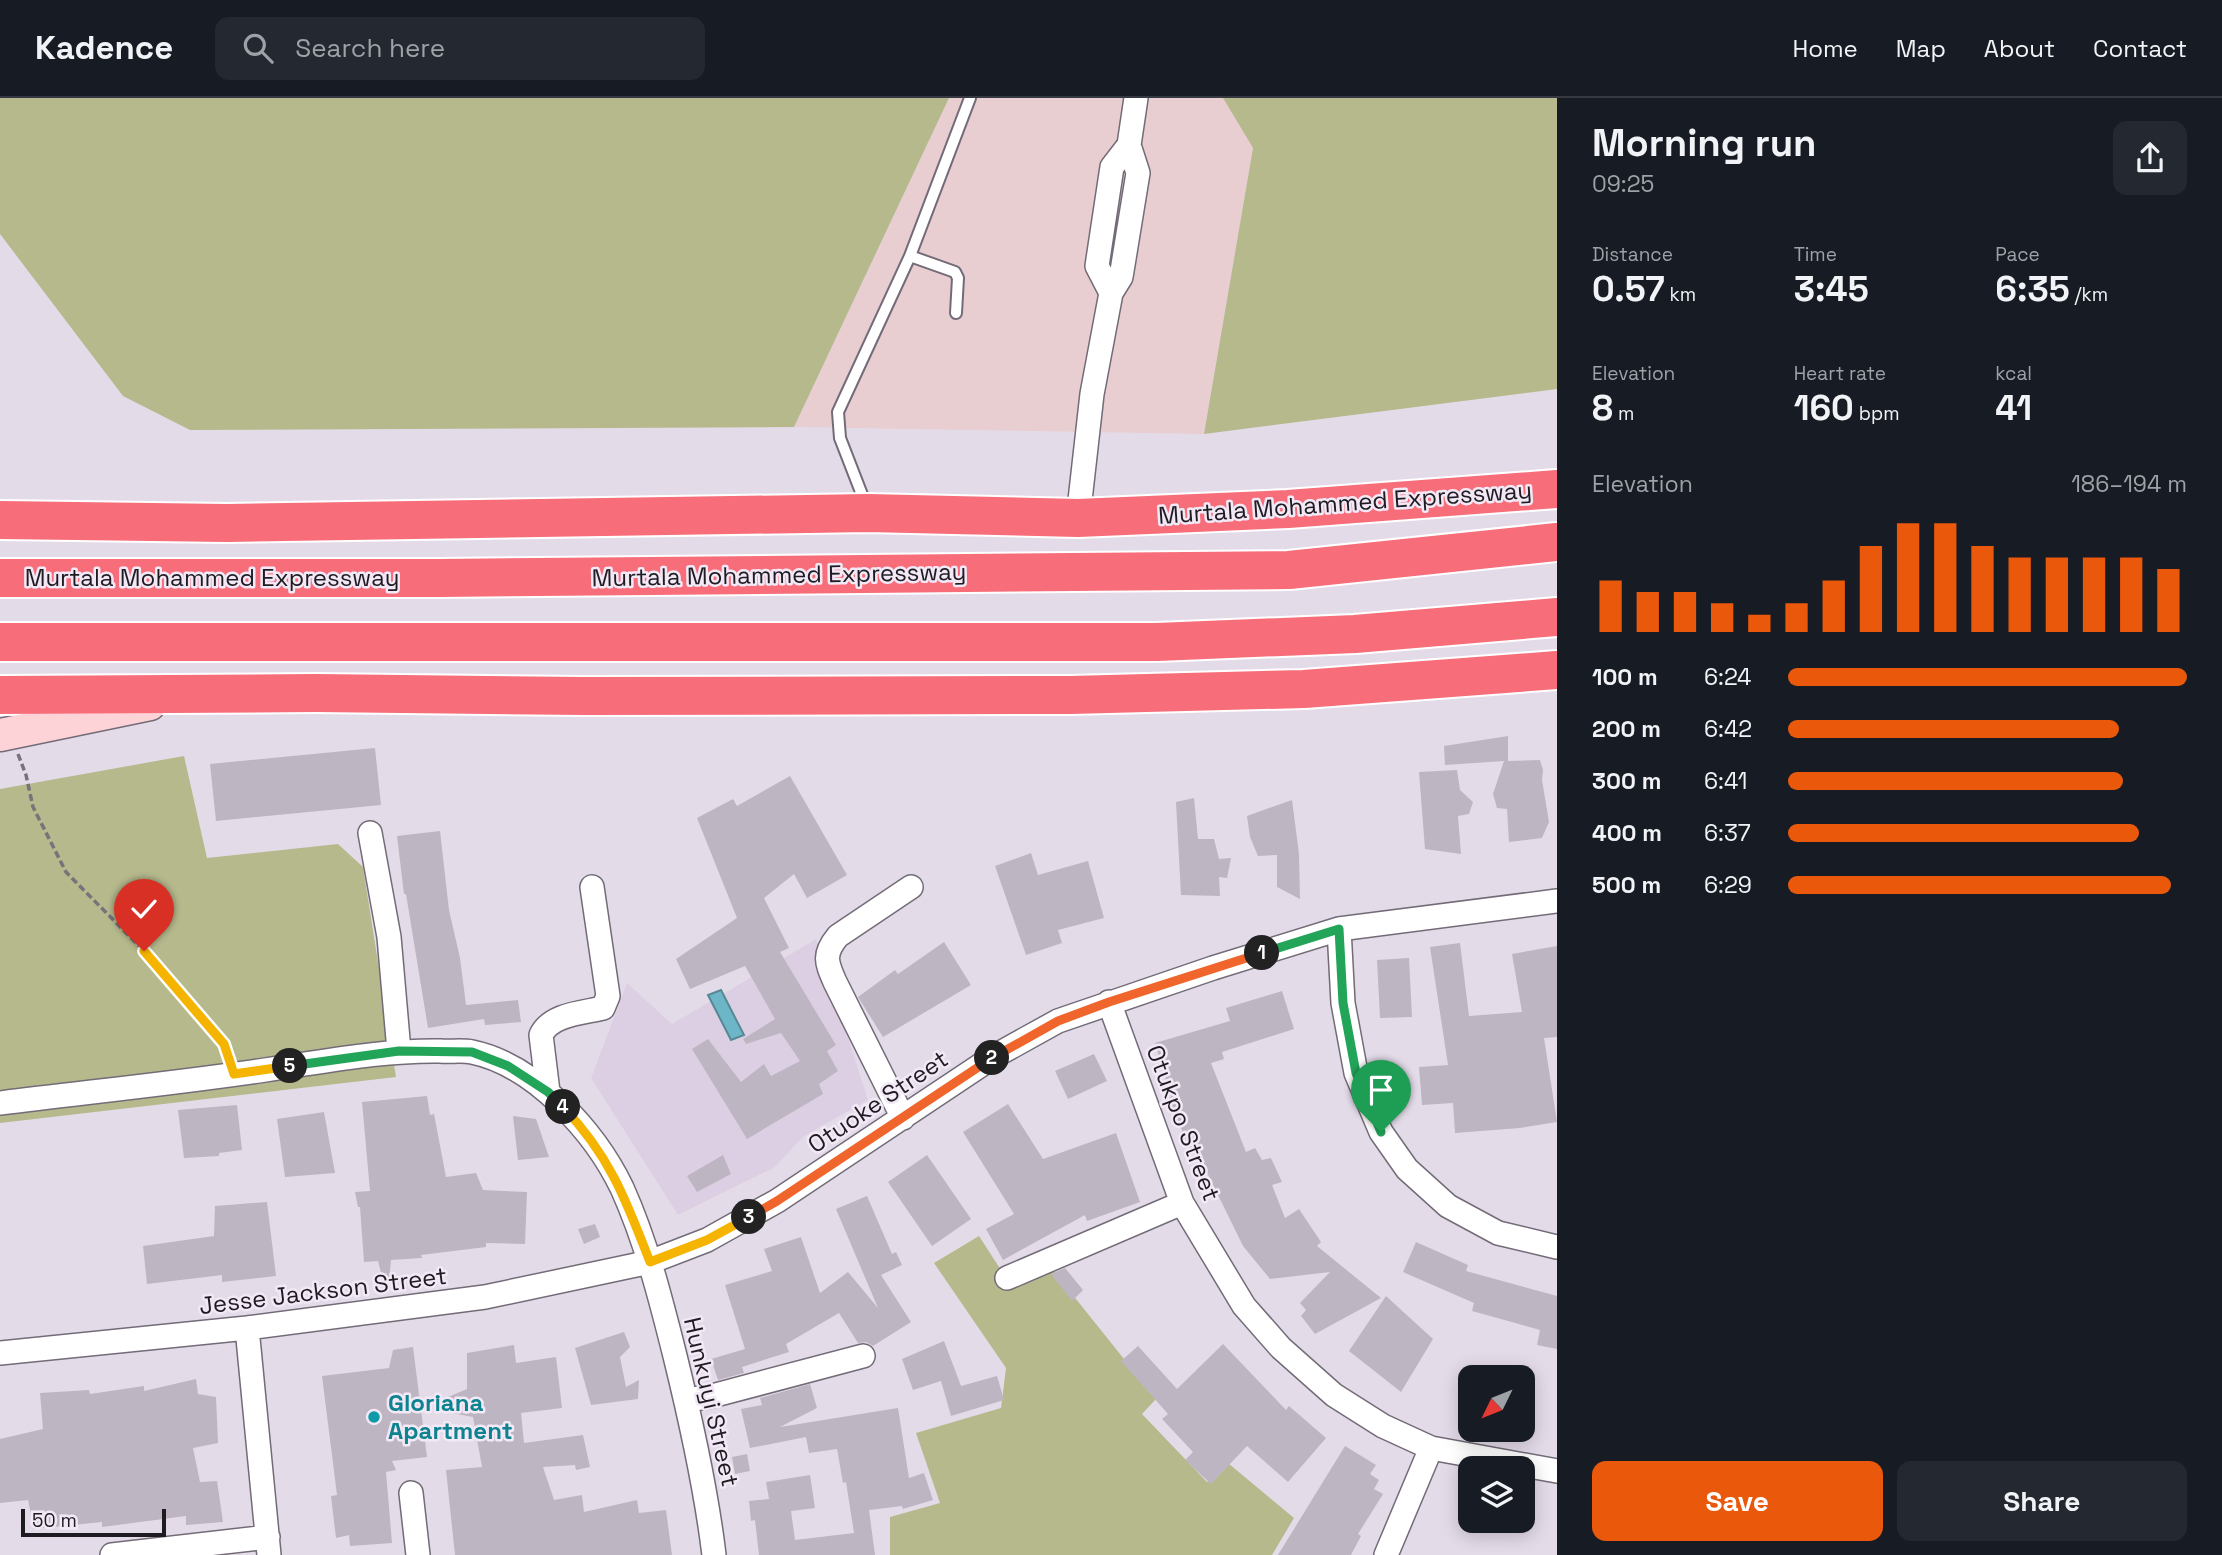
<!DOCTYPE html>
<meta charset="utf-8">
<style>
:root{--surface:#171b24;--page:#242831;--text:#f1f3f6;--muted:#9ea1a6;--line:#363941;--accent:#ea580c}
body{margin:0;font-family:"Space Grotesk",sans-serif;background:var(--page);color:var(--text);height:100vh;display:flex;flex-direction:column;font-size:26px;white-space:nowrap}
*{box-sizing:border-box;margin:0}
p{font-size:23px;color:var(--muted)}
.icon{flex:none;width:38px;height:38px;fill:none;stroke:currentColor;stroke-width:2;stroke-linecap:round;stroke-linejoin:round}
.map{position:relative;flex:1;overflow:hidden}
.sheet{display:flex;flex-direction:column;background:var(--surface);width:665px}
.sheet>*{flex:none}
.needle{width:46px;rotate:227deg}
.controls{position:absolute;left:1458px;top:1267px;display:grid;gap:14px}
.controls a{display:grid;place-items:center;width:77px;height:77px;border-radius:14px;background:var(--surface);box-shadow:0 4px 18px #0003;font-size:35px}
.scale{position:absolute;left:21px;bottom:18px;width:145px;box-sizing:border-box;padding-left:7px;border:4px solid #1f1c21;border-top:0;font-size:19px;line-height:24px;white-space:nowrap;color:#1f1c21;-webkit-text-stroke:5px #f2e8f6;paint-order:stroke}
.pin{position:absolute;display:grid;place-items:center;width:60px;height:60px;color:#fff;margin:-72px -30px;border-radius:50% 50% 50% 0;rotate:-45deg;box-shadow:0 0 7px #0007}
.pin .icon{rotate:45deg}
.km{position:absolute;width:35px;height:35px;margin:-18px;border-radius:50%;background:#222;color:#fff;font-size:19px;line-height:35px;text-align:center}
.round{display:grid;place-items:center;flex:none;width:74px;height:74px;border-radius:14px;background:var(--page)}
.head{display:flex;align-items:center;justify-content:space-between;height:119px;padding:0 35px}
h1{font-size:38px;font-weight:800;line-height:52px}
.stats{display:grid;grid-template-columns:repeat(3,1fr);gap:10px;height:119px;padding:7px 35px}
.stats div{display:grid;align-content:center}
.stats b{font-size:35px;font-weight:800}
.stats small{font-size:19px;font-weight:400}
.stats p{font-size:19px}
.chart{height:196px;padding:14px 35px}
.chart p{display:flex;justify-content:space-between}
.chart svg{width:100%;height:126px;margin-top:7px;stroke:var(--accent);stroke-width:6}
.action{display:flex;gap:14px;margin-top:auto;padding:14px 35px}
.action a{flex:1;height:80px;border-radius:14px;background:var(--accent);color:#fff;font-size:28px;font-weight:800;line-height:80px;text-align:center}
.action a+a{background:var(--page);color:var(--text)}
ul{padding:0 35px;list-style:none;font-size:23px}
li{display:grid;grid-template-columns:112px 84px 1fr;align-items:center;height:52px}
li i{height:18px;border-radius:9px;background:var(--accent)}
header{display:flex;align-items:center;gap:42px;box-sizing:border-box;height:98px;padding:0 35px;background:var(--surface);border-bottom:2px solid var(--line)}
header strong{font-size:33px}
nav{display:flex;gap:38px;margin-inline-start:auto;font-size:24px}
.search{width:490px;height:63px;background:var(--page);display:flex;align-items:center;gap:18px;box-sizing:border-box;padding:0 24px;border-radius:14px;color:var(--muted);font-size:26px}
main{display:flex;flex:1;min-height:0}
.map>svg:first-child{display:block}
.built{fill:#ddcfe3}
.industrial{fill:#e8ced1}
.green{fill:#b6b98c}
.water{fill:#6db6c7;stroke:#568895;stroke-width:2}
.building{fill:#beb5c2}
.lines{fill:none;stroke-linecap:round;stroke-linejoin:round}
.lane-casing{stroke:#736b77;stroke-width:14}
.street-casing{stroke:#736b77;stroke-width:26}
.secondary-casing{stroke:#736b77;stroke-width:35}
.highway-casing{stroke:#fff;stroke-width:42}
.path{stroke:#78727b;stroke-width:3.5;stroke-dasharray:7 3.5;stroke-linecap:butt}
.lane{stroke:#fff;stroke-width:10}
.street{stroke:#fff;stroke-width:23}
.secondary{stroke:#fdd3d7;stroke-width:32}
.highway{stroke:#f86d7a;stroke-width:38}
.split-1-casing{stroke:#fff;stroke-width:14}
.split-2-casing{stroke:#fff;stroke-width:14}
.split-3-casing{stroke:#fff;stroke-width:14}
.split-4-casing{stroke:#fff;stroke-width:14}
.split-5-casing{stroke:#fff;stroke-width:14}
.split-6-casing{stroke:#fff;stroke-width:14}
.split-1{stroke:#22a559;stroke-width:9}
.split-2{stroke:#f0652b;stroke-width:9}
.split-3{stroke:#f0652b;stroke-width:9}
.split-4{stroke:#f5b400;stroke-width:9}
.split-5{stroke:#22a559;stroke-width:9}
.split-6{stroke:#f5b400;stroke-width:9}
.culture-dot{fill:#0f9aa8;stroke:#f2e8f6;stroke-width:2.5}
.labels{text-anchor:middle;stroke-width:5;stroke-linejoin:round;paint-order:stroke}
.street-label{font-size:24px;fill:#1f1c21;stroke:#f2e8f6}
.culture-label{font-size:24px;font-weight:bold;fill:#0d838f;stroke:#f2e8f6;text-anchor:start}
</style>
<header>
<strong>Kadence</strong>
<div class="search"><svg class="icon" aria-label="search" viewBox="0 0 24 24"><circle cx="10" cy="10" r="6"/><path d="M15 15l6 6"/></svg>Search here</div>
<nav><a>Home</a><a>Map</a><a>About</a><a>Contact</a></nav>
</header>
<main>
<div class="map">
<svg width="1557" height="1457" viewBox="0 0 1557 1457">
<rect width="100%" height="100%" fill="#e4dbe9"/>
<path class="built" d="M 816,841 L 868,1002 L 804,1038 L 775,1069 L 678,1117 L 591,980 L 627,885 L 672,926 Z"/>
<path class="industrial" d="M 949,0 L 1223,0 L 1253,50 L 1204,336 L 794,329 Z"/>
<path class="green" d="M 0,0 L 949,0 L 794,329 L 190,332 L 123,298 L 0,136 Z
M 1223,0 L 1557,0 L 1557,291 L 1204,336 L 1253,50 Z
M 184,658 L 207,760 L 338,746 L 363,769 L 396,979 L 0,1025 L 0,691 Z
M 979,1138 L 1001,1172 L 1048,1166 L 1156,1301 L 1142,1316 L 1207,1384 L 1228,1365 L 1294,1420 L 1272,1457 L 890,1457 L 890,1419 L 940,1405 L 916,1335 L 1001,1310 L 1006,1270 L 934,1165 Z"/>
<path class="water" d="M 721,892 L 744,937 L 731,942 L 708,897 Z"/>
<path class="building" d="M 1508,638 L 1508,663 L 1540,662 L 1543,672 L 1542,682 L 1549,724 L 1542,740 L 1509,744 L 1507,711 L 1497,710 L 1493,696 L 1504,663 L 1445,667 L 1444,648 Z
M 375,650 L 381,707 L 216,723 L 210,666 Z
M 1457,672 L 1460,692 L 1473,704 L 1469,716 L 1458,718 L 1461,756 L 1425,751 L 1419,674 Z
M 790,678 L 847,777 L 807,800 L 794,776 L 764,800 L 789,850 L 780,854 L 836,947 L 827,953 L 838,973 L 819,986 L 823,996 L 747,1041 L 692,951 L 708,941 L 741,984 L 764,966 L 771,978 L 800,963 L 781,935 L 746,946 L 743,941 L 775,921 L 745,868 L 690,891 L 676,861 L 737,820 L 697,720 L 733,701 L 737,708 Z
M 1194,700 L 1198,741 L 1214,741 L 1219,761 L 1231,760 L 1227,780 L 1219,779 L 1220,798 L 1181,797 L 1176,704 Z
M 1292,702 L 1299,756 L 1300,801 L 1277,789 L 1277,757 L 1258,758 L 1250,739 L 1247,718 Z
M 440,733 L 449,812 L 460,860 L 466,907 L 518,902 L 521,924 L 485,927 L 484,921 L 428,930 L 406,796 L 404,796 L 397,738 Z
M 1031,755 L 1038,777 L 1088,763 L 1104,820 L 1058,832 L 1062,845 L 1026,857 L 995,768 Z
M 944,844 L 971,887 L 883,939 L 858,899 L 895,872 L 898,876 Z
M 1460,845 L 1469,918 L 1522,914 L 1512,856 L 1557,848 L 1557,939 L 1544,940 L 1557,1024 L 1520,1030 L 1455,1035 L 1453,1005 L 1422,1007 L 1419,969 L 1448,967 L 1430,849 Z
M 1409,860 L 1412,919 L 1380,920 L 1377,862 Z
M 1282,893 L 1294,931 L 1222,954 L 1224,961 L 1211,965 L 1246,1054 L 1255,1050 L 1262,1062 L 1271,1060 L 1276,1071 L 1282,1084 L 1272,1087 L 1285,1120 L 1299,1111 L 1321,1144 L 1317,1148 L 1381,1200 L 1315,1236 L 1301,1218 L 1306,1212 L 1300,1205 L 1330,1174 L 1270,1181 L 1243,1148 L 1195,1050 L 1190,1052 L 1169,1000 L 1171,999 L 1155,945 L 1230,923 L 1226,910 Z
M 1094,956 L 1107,983 L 1068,1001 L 1055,973 Z
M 427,998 L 430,1017 L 434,1016 L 446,1079 L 476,1075 L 483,1092 L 527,1094 L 525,1146 L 486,1145 L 486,1149 L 421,1157 L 422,1160 L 391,1162 L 388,1194 L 386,1194 L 378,1163 L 364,1164 L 360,1109 L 358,1109 L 355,1094 L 370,1093 L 362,1004 Z
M 1008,1006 L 1043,1061 L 1116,1035 L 1140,1104 L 1087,1123 L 1085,1117 L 1003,1162 L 986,1131 L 1014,1116 L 963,1034 Z
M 237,1007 L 242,1052 L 219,1055 L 219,1058 L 184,1060 L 178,1012 Z
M 324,1014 L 335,1075 L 285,1079 L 277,1021 Z
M 513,1018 L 536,1021 L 549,1059 L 518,1062 Z
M 723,1057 L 731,1076 L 697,1094 L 687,1078 Z
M 927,1057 L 971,1121 L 932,1148 L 888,1084 Z
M 867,1098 L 892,1156 L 896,1154 L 902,1167 L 881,1177 L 911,1224 L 873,1248 L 866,1244 L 858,1245 L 839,1215 L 786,1246 L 789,1254 L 742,1269 L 744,1275 L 718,1282 L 711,1261 L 745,1251 L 725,1187 L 772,1173 L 764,1151 L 801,1139 L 820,1195 L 848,1174 L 878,1210 L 836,1111 Z
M 267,1104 L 276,1178 L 222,1184 L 222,1177 L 147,1186 L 143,1148 L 214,1138 L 215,1108 Z
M 595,1126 L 600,1139 L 584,1146 L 578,1131 Z
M 1416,1144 L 1468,1167 L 1466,1173 L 1557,1198 L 1557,1251 L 1537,1247 L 1540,1232 L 1472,1213 L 1474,1205 L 1403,1174 Z
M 1065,1170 L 1083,1192 L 1072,1203 L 1051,1176 Z
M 1386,1198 L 1433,1241 L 1401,1294 L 1349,1253 Z
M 624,1234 L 630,1249 L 620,1259 L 626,1289 L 639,1282 L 638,1301 L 591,1307 L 575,1250 Z
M 944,1243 L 961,1288 L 997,1278 L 1004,1302 L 951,1318 L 941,1283 L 913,1292 L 902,1261 Z
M 1223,1246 L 1286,1312 L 1289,1308 L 1326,1340 L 1288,1384 L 1247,1348 L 1211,1386 L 1185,1362 L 1193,1354 L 1162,1321 L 1168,1316 L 1121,1263 L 1138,1248 L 1177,1291 Z
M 514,1247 L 516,1265 L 556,1259 L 562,1310 L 521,1315 L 524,1345 L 583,1337 L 590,1369 L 576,1372 L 575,1367 L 543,1369 L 554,1402 L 582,1397 L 584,1414 L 637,1402 L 639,1415 L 666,1412 L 672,1457 L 455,1457 L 446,1372 L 482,1369 L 473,1319 L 452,1315 L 448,1299 L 467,1291 L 467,1255 Z
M 413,1249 L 427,1359 L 392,1363 L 396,1372 L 386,1374 L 392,1445 L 350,1448 L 349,1437 L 336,1440 L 331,1398 L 337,1397 L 322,1278 L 389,1270 L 393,1252 Z
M 196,1281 L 198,1296 L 216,1299 L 218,1345 L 193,1350 L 200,1384 L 217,1383 L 223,1424 L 186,1427 L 186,1418 L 102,1429 L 102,1424 L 34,1431 L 28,1402 L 0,1405 L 0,1341 L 43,1331 L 40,1295 L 89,1292 L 90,1296 L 144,1288 L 144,1293 Z
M 810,1286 L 817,1310 L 780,1329 L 898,1310 L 909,1380 L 924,1375 L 933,1402 L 903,1411 L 902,1408 L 869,1412 L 875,1457 L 759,1457 L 755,1422 L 751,1423 L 749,1403 L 769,1401 L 766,1384 L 810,1377 L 815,1410 L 791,1413 L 795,1442 L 854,1435 L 846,1384 L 843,1385 L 837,1351 L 809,1355 L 806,1339 L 750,1350 L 741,1311 L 762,1307 L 760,1300 Z
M 1345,1348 L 1376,1367 L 1370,1376 L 1379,1382 L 1374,1391 L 1383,1396 L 1358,1436 L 1361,1438 L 1351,1457 L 1278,1457 Z
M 747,1356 L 750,1373 L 735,1376 L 732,1359 Z"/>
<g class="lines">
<g class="lane-casing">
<path id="lane" d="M 910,158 L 955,174 L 958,180 L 956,215
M 866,407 L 840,340 L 838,314 L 910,158 L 970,0"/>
</g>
<g class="street-casing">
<path id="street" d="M 1111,195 L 1097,168 L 1112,69 L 1129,47 L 1136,0
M 1078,420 L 1092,296 L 1111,195 L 1121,179 L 1138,75 L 1129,47
M 370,735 L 389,839 L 399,953
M 1557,803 L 1339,831 L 1343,905 L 1356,975 L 1381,1034 L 1407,1071 L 1448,1108 L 1498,1135 L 1557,1149
M 1109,904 L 1182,1105 L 1244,1208 L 1281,1250 L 1334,1297 L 1383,1328 L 1431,1350 L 1557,1373
M 548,994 L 541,937 C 551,916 582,915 603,910 L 608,898 L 592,789
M 0,1005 C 88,994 177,985 265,972 C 323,964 381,952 440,953 C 450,954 462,952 472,954 C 535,967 595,1034 622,1090 C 646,1143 661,1202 675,1258 C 691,1323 706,1390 714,1457
M 903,1020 L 835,884 C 826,864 823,856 838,838 L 911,789
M 1007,1180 L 1182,1105
M 247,1230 L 269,1457
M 0,1255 L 247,1230 L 485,1199 L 650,1164 L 707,1142 L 777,1103 L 993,959 L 1058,923 L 1213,870 L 1339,831
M 686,1302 L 708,1299 L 863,1258
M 411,1395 L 418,1457
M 112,1457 L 268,1439
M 1386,1457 L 1431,1350"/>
</g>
<g class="secondary-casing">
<path id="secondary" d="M 0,637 L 150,606"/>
</g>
<g class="highway-casing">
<path id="highway" d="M 0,422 L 227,425 L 868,415 L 1078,420 L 1288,411 L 1557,391
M 0,480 L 439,480 L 1289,472 L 1557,444
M 0,544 L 1157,544 L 1355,536 L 1557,519
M 0,597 L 316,595 L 584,598 L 1070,597 L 1304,591 L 1557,572"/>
</g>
<path class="path" d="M 18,656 L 26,677 L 33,709 L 66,774 L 144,853 L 224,946 L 228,958"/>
<use href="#lane" class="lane"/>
<use href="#street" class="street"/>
<use href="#secondary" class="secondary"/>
<use href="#highway" class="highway"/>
</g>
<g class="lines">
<g class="split-1-casing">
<path id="split-1" d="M 1262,855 L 1339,831 L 1343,905 L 1356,975 L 1381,1034"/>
</g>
<g class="split-2-casing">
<path id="split-2" d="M 992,960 L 1058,923 L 1109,904 L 1262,855"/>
</g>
<g class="split-3-casing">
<path id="split-3" d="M 749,1119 L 777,1103 L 992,960"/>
</g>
<g class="split-4-casing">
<path id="split-4" d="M 563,1009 C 610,1058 626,1102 650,1164 L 707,1142 L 749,1119"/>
</g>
<g class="split-5-casing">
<path id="split-5" d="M 290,968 L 399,953 L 472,954 L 508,968 L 548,994 L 563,1009"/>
</g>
<g class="split-6-casing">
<path id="split-6" d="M 144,853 L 224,946 L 234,976 L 290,968"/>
</g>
<use href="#split-1" class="split-1"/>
<use href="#split-2" class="split-2"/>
<use href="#split-3" class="split-3"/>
<use href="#split-4" class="split-4"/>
<use href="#split-5" class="split-5"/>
<use href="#split-6" class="split-6"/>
</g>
<circle class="culture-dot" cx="374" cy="1319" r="7"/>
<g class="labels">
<g class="street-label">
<text transform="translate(1345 405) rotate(-4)" y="8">Murtala Mohammed Expressway</text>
<text transform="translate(779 477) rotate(-1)" y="8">Murtala Mohammed Expressway</text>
<text x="212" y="488">Murtala Mohammed Expressway</text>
<text transform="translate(878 1004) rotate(-34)" y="8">Otuoke Street</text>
<text transform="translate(1183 1025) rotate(69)" y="8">Otukpo Street</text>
<text transform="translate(323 1193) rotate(-7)" y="8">Jesse Jackson Street</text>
<text transform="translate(711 1304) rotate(77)" y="8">Hunkuyi Street</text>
</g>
<g class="culture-label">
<text x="388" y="1313">Gloriana<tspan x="388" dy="28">Apartment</tspan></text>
</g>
</g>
</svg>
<div class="controls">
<a><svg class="needle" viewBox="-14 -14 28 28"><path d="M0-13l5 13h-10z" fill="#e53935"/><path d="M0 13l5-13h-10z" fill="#9ea1a6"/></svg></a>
<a><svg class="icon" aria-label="layers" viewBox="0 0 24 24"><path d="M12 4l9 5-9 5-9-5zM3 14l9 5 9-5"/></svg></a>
</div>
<div class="scale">50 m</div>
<div class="pin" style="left:1381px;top:1034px;background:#1e9e55"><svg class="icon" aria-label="arrive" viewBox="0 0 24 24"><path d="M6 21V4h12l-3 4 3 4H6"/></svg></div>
<div class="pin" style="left:144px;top:853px;background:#d93025"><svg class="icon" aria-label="check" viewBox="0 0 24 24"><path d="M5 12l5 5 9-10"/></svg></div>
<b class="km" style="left:1262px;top:855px">1</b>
<b class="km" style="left:992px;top:960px">2</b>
<b class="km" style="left:749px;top:1119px">3</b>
<b class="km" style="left:563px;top:1009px">4</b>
<b class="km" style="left:290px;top:968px">5</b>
</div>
<section class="sheet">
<div class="head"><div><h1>Morning run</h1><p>09:25</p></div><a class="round"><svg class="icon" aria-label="share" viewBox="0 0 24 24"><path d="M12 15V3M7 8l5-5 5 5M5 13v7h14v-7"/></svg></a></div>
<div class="stats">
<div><p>Distance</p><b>0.57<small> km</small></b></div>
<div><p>Time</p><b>3:45</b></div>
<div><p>Pace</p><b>6:35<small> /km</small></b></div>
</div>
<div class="stats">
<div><p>Elevation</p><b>8<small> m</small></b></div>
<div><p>Heart rate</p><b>160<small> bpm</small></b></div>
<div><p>kcal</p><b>41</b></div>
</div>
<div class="chart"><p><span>Elevation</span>186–194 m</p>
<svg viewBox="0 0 160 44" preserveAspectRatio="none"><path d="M5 44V26M15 44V30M25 44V30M35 44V34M45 44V38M55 44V34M65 44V26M75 44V14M85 44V6M95 44V6M105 44V14M115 44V18M125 44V18M135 44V18M145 44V18M155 44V22"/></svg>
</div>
<ul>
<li><b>100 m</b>6:24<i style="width:100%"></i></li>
<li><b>200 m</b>6:42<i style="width:83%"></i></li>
<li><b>300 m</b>6:41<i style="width:84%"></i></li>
<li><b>400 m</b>6:37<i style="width:88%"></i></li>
<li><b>500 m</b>6:29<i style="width:96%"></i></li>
</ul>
<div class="action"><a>Save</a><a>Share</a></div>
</section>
</main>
